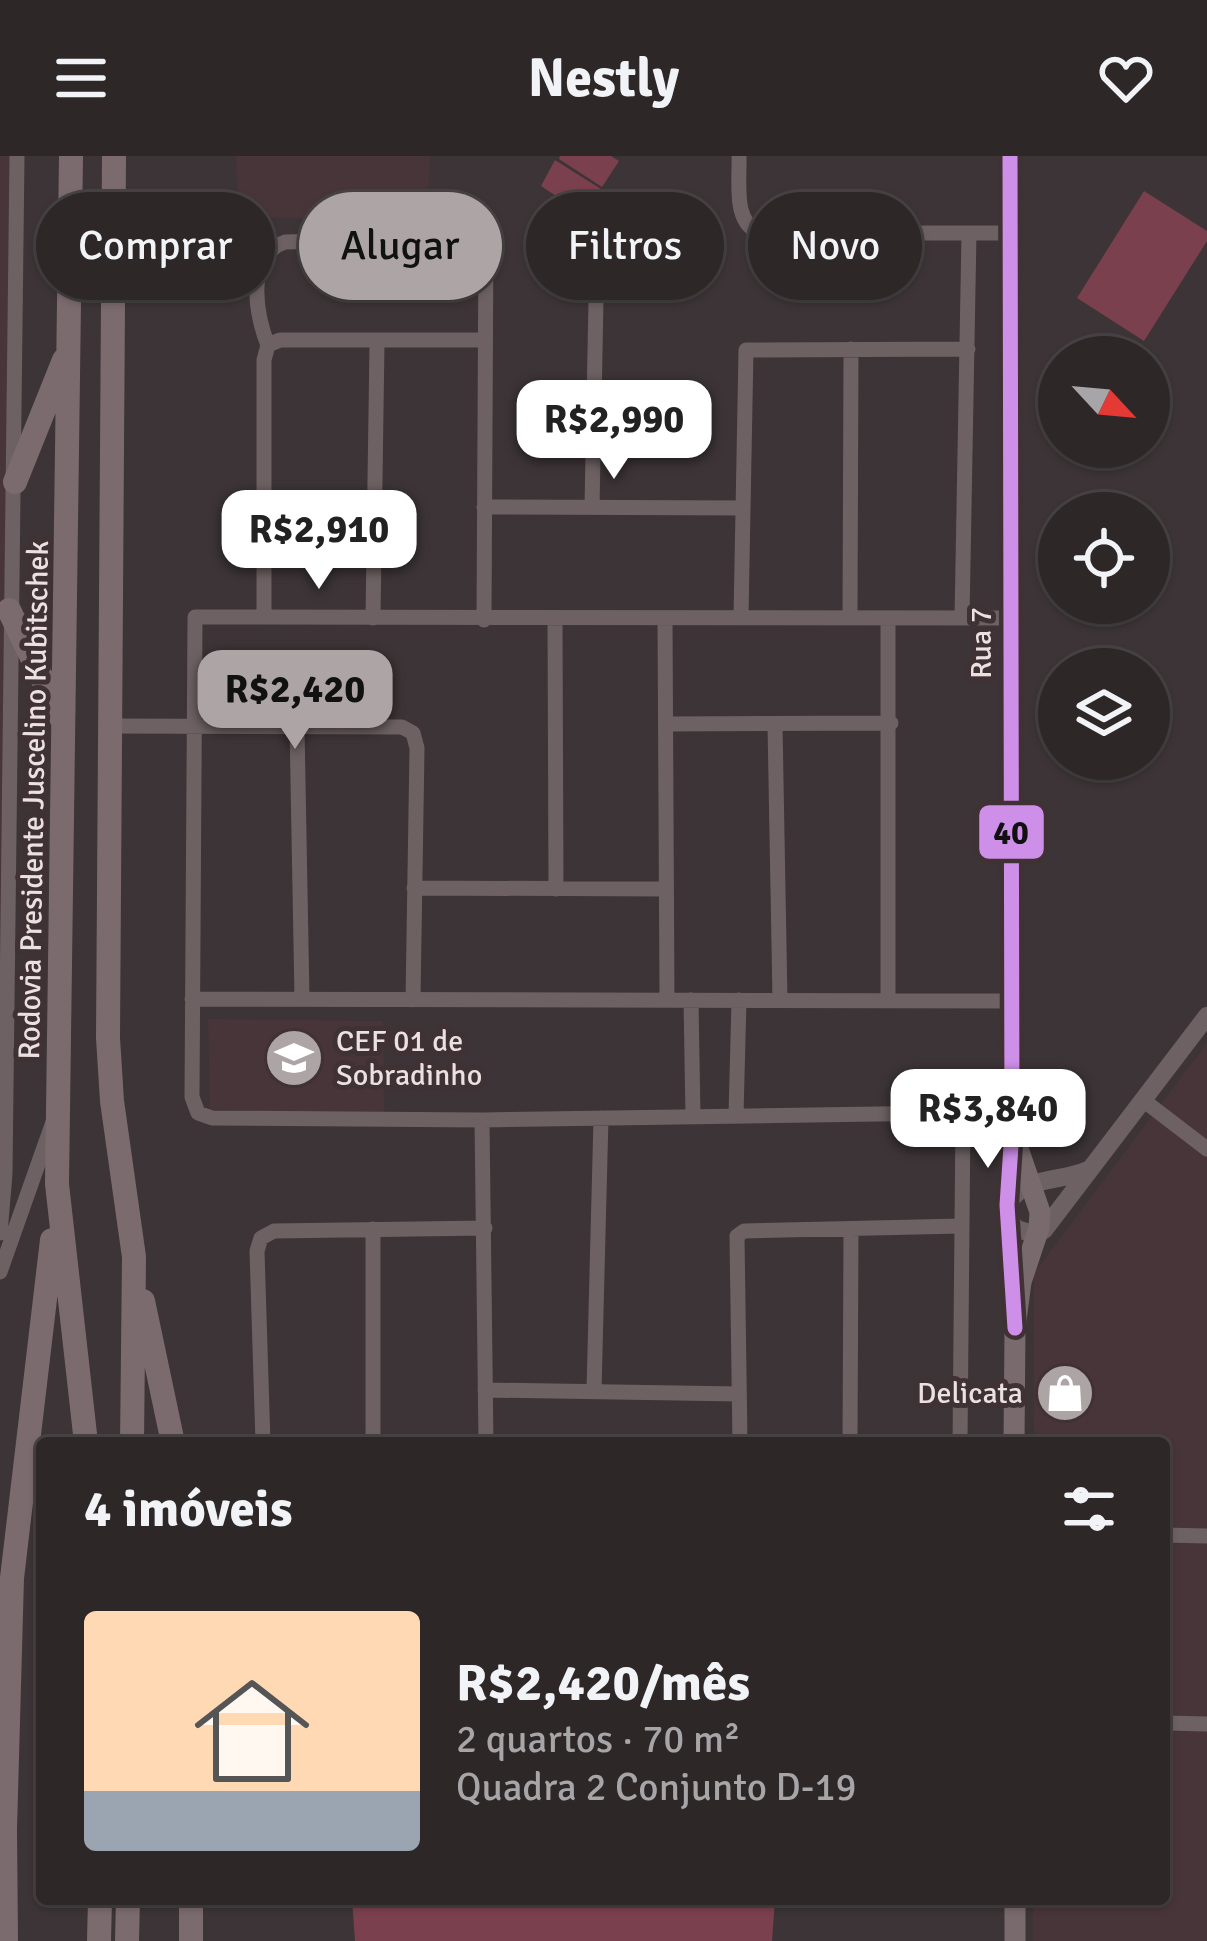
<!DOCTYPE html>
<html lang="pt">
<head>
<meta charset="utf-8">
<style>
  :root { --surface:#2d2728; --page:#352f30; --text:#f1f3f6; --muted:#a7a5a8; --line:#484445; --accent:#ada4a6 }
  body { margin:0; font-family:Signika,sans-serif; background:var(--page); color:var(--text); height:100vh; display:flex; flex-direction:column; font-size:45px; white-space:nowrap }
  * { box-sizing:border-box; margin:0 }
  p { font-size:39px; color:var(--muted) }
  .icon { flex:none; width:66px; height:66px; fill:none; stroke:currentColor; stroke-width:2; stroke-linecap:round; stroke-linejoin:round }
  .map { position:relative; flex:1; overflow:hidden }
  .side { position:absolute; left:36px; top:1281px; width:1134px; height:468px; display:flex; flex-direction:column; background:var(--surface); border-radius:12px; box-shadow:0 3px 9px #0004,0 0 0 3px var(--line) }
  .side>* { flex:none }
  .banner { position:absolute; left:36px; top:36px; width:1137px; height:108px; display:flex; gap:24px }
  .needle { width:78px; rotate:116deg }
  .controls { position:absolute; left:1038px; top:180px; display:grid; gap:24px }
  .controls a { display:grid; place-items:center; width:132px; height:132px; border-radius:50%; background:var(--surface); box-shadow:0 3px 9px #0004,0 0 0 3px var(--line); font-size:60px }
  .price { position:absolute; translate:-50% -102px; padding:0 27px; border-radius:24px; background:#fff; color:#222; font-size:39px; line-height:78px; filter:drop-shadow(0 3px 6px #0008) }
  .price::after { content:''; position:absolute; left:50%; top:72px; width:36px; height:27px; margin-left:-18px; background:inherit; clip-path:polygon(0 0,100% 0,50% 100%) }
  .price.selected { background:var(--accent); color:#111 }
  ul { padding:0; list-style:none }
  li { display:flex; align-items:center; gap:36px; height:300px; padding:0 48px }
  li span { display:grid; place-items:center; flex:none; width:336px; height:240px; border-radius:12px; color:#555 }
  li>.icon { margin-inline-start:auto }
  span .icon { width:144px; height:144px; fill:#fffc; stroke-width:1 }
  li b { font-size:51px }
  h2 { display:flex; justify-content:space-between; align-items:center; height:144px; padding:0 48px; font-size:51px }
  .tag { padding:0 42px; border-radius:54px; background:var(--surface); box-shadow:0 3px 9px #0004,0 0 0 3px var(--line); font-size:42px; line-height:108px }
  .tag.selected { background:var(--accent); color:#111 }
  header { display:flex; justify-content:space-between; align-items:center; height:156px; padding:0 48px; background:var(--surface); font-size:54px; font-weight:700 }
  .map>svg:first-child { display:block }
</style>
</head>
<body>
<header><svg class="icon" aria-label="menu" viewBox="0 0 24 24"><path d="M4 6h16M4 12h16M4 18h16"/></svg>Nestly<svg class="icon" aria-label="heart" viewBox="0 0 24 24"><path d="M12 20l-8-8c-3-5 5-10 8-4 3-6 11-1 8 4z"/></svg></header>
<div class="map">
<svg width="1207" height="1785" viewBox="0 0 1207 1785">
  <rect width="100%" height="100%" fill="#3c3436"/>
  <path fill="#483539" d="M0 0H15L0 1016Z
    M236 0H430L427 64 239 61Z
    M208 863 383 865 384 956 210 954Z
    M1207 887V1785H1033V1743H1164V1287H1034V1117Z"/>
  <path fill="#7b404e" d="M560 0H611L619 5 602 31 559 3Z
    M555 4 601 33 585 59 541 30Z
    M1144 35 1207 75V85L1144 185 1077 142Z
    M352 1743H775L772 1785H355Z"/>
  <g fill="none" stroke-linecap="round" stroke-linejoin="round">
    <path stroke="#6d6163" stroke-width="15" d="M739 0C740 26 732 68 761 77H1010
      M268 189C255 158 246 99 285 86L486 81 484 464
      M268 189 280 184H485
      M484 351 743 352
      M592 351 597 92
      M264 461V204L268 189
      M741 461 746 194 968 193
      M373 462 377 187
      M665 462 667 844
      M850 462 851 193
      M962 462 969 77
      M1011 462 195 461 192 941 198 957 212 962 482 964 1011 956
      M555 464 556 733
      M668 568 891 567
      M775 569 780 844
      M112 570 402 571 413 577 417 592 413 844
      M297 571 302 843
      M414 732 666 733
      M192 843 1011 845
      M691 844 693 961
      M888 845V462
      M1143 944 1207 993
      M736 959 739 844
      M482 964 486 1287
      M0 1077 5 1018 17 0
      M0 1116 53 966
      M485 1234 739 1238
      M594 1234 601 962
      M263 1287 257 1095 261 1082 274 1075 485 1072
      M373 1287V1073
      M740 1287 737 1080 744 1075 961 1070
      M850 1287 851 1074
      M960 1287 963 959
      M1164 1379 1207 1380
      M1164 1567 1207 1568"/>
    <path stroke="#6d6163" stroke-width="18" d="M1007 1049C1024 1019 1059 1027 1088 1014
      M1007 1063 1017 1073 1037 1079 1044 1074 1207 860"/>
    <path stroke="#796a6d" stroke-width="21" d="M1010 0 1012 975 1007 1049 1015 1172
      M1014 1287 1015 1172 1021 1126 1039 1072 1040 1056 1014 981
      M1015 1743V1785"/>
    <path stroke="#7b6b6f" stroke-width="24" d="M71 0 57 1028 86 1287
      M114 0 108 882 112 945 134 1101 132 1287
      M15 326 64 204
      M9 454 63 566
      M143 1145 173 1287
      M6 1785 5 1673 12 1422 52 1084
      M99 1785 100 1743
      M127 1785 128 1743
      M191 1785V1743"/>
    <defs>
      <path id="bus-1" d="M1010 0 1012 975 1007 1049 1015 1172"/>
    </defs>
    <use href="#bus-1" stroke="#403134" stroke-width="24"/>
    <use href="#bus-1" stroke="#ce8fe9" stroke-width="15"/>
  </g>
  <defs>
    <symbol id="school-disc" viewBox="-11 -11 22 22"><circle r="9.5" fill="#ada4a6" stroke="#403134"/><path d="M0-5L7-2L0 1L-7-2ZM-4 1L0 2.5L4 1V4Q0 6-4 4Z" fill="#fff"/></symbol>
    <symbol id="shop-disc" viewBox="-11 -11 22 22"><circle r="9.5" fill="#ada4a6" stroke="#403134"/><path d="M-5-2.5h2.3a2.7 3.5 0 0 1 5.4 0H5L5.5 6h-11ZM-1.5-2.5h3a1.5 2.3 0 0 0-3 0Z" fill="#fff"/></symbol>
  </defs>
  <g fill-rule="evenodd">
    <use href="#school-disc" x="261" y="869" width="66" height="66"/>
    <use href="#shop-disc" x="1032" y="1204" width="66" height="66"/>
  </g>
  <g text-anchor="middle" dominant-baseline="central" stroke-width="10" stroke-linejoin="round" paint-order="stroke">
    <g font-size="30" fill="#eae1e2" stroke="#403134">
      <text transform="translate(981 487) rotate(-90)">Rua 7</text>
      <text transform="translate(34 644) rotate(-89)">Rodovia Presidente Juscelino Kubitschek</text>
    </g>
    <g font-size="30" fill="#eae1e2" stroke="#403134" text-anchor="start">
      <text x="336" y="885">CEF 01 de<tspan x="336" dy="34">Sobradinho</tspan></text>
      <text x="1023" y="1237" text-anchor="end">Delicata</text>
    </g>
  </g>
  <rect stroke="#403134" stroke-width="4.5" x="977" y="647" width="69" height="58" rx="12" fill="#ce8fe9"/>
  <g font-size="33" text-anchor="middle" font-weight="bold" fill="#111">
    <text x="1011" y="688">40</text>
  </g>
</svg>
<div class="controls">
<a><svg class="needle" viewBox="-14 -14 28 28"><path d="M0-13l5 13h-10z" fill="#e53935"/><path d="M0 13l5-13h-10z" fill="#a7a5a8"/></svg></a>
<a><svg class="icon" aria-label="locate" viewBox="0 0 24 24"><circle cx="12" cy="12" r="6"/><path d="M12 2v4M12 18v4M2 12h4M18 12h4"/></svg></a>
<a><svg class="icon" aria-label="layers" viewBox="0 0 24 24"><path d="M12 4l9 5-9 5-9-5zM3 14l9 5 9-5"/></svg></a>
</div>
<b class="price" style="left:614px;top:326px">R$2,990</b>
<b class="price" style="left:319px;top:436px">R$2,910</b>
<b class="price selected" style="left:295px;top:596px">R$2,420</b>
<b class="price" style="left:988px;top:1015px">R$3,840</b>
<div class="banner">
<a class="tag">Comprar</a>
<a class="tag selected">Alugar</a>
<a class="tag">Filtros</a>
<a class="tag">Novo</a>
</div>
<section class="side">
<h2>4 imóveis<svg class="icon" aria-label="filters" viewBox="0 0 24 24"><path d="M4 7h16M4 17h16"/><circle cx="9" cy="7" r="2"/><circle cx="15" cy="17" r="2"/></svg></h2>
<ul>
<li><span style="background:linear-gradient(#ffd9b3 75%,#9aa5b1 0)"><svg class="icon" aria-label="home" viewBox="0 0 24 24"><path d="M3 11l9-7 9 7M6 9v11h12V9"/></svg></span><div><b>R$2,420/mês</b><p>2 quartos · 70 m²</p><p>Quadra 2 Conjunto D-19</p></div></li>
</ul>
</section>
</div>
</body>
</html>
